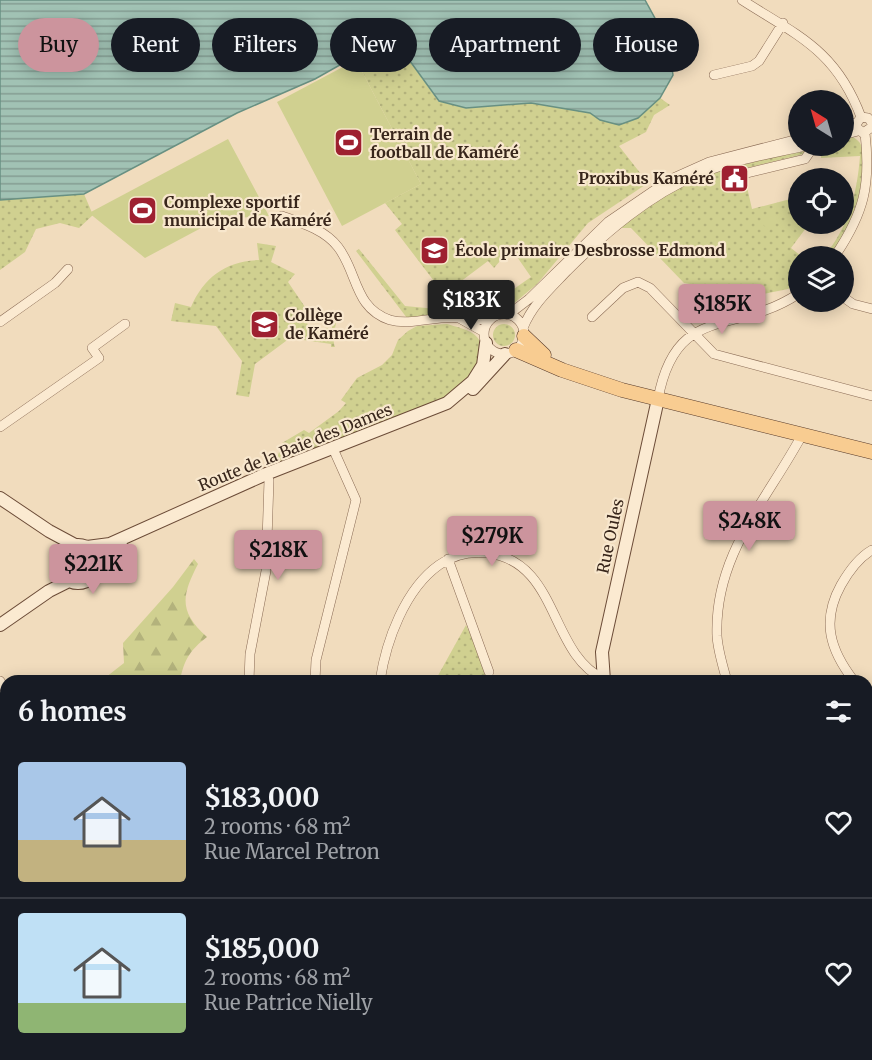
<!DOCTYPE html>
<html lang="en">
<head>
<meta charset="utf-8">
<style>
  :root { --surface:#171b24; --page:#20242c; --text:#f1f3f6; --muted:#9ea1a6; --line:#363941; --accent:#cc949d }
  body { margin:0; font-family:Merriweather,serif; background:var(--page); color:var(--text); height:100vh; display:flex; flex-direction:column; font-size:22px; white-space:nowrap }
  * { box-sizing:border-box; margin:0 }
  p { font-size:20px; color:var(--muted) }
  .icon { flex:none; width:33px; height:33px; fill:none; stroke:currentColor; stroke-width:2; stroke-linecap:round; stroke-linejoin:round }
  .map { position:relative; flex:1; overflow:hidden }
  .sheet { position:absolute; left:0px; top:675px; width:873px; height:386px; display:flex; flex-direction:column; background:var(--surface); border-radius:18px 18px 0 0; box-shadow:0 3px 15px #0003 }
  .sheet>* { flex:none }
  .hud { position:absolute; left:18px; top:18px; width:837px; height:54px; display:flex; gap:12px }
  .needle { width:39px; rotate:323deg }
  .fabs { position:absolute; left:788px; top:90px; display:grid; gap:12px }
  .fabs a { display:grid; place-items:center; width:66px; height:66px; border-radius:50%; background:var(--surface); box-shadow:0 3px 15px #0003; font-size:30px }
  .price { position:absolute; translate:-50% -51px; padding:0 14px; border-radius:6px; background:var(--accent); color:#111; font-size:20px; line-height:39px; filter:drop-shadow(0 2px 3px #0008) }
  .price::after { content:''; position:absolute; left:50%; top:36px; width:18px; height:14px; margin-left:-9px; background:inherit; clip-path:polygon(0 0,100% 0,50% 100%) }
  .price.on { background:#222; color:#fff }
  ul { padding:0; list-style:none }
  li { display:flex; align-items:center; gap:18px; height:150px; padding:0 18px }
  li+li { border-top:2px solid var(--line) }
  li span { display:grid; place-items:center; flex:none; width:168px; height:120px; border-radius:6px; color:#555 }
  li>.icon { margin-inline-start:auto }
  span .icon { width:72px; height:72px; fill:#fffc; stroke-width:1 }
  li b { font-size:26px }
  h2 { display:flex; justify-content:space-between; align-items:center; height:72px; padding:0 18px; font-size:26px }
  .chip { padding:0 21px; border-radius:27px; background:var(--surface); box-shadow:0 3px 15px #0003; font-size:21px; line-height:54px }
  .chip.on { background:var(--accent); color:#111 }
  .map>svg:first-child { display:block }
</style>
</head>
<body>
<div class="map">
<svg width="872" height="1060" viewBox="0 0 872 1060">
  <defs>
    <pattern id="green-dots" width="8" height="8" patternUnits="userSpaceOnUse" patternTransform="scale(1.5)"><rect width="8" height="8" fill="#d0d090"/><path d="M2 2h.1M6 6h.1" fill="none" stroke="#b3b27c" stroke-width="1.8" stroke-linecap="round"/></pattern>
    <pattern id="forest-firs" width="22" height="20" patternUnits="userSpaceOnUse" patternTransform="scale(1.5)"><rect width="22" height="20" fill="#d0d090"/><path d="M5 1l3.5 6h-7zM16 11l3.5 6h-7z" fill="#b3b27c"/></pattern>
    <pattern id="water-rules" width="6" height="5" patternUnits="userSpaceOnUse" patternTransform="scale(1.5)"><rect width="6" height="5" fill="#a1c2b4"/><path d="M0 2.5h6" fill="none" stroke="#849d92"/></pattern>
  </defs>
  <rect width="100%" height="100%" fill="#f1dcbd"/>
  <path fill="url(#green-dots)" d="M394 39 438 101 466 108 531 103 590 113 600 120 638 118 660 98 670 105 654 115 646 132 619 146 648 183 588 223 537 284 507 309 486 316 430 315 407 318 356 251 359 249 405 306 479 313 531 277 513 251 500 248V261L494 268 488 261 452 288 437 285 395 230 402 224 385 203 421 184 356 60 365 40Z
    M851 136C866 143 863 154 863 168 860 207 851 224 831 256H824C849 227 857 193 860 156L821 158V148L843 146V137Z
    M807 148 804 154 739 170 734 167Z
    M722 169 726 171 721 177 730 187H747L752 209 798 197V224H809L791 248 801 256H798V283L788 289 744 298 745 310H742L740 292 684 283 631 228H619L676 188Z
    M84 194 93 215 79 228 60 223 36 229 25 252 0 270V200Z
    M257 243 276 246 271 262 295 274 288 282 305 307 308 328H332V322L336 323C335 329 332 341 335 347H331V344L290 338 255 364 249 397 236 395 242 361 216 326 171 321 175 303 191 307C204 277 226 261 259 260Z
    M447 324C456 327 470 329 477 337 498 361 453 392 437 403L274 467 282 443 304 430 309 433 339 411 346 403 341 400 357 378 382 365 392 355 398 340 408 331 417 326Z
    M493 335a11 11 0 1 1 22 0a11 11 0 1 1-22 0Z
    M67 564a10 10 0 1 1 20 0a10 10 0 1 1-20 0Z
    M466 625 491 681H435Z"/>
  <path fill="url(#forest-firs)" d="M194 559 198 564C182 595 178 611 207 637 190 650 184 660 180 681H101L124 663 123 643 173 587Z
    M6 950V1054H372V1060H0V951Z
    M725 1054 803 1055 804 1058 821 1060H716Z
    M577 1055H608L612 1060H581Z"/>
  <path fill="#d0d090" d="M356 60 421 184 342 226 277 102Z
    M228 139 269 216 218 219 145 258 89 213Z
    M783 213 769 231 760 221 762 219Z
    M607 1055H710L700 1060H614Z"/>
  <path fill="url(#water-rules)" stroke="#689082" stroke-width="1.5" d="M0 0H645L668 42 673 75 660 98 638 118 619 125 600 120 590 113 531 103 466 108 439 101 394 39 365 40 356 56 315 79 237 113 84 194 0 200Z"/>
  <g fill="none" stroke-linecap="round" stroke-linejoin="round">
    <defs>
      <path id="street" d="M742 0C798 36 836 50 861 117
        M714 75 752 66 759 61 783 23
        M872 123 868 118 861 117 855 126 863 133 872 127
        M843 127 855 123
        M843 135 858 131
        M726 160 727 168 739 175 805 159 814 146
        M282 216C302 223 325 230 338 247 358 273 354 308 390 320 411 326 437 315 459 318
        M835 256C864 213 871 185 865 133
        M843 297 853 304 872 309
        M484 334a20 20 0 1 1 40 0a20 20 0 1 1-40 0Z
        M508 315 529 299 608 222 671 179 709 162 798 139
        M592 317 623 288 638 282 650 288 714 354 872 396
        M0 322 55 283 68 269
        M523 328C532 305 550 289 567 271 605 233 649 195 699 174 733 160 770 154 805 146
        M484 332 459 318 490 320
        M658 399C676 302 735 336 798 294
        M0 427 99 358 92 348 125 324
        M448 559 489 672
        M0 681 6 690
        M249 681 250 654 266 571 269 480
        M315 681 316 660 356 500 335 453
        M380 681C386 641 405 589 439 565 453 555 470 551 487 553 559 561 549 654 604 679
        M727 681C723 667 718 651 717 636 714 555 767 500 802 435
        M854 681C830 650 821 621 841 585 849 571 858 558 872 550
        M867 695 872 699
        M867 944 872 925
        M487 1054 493 1060"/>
      <path id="secondary" d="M473 389 505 354
        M0 498 49 531 75 545
        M59 564a19 19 0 1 1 38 0a19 19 0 1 1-38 0Z
        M87 547 110 544 266 474 447 403 473 381 483 365 486 343
        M97 561 121 545
        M0 625 49 591 69 581
        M604 681 602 652 658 399
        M567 1054 571 1060"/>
      <path id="primary" d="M524 336 544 355
        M516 350 562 370 622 390 872 452"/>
    </defs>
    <use href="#street" stroke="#8a6b55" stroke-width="10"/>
    <use href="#secondary" stroke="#6c4c38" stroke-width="14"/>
    <use href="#primary" stroke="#573a2a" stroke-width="15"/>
    <use href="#street" stroke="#fbead1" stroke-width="9"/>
    <use href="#secondary" stroke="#fbead1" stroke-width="12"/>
    <use href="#primary" stroke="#f8cc91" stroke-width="14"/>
  </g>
  <defs>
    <symbol id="stadium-square" viewBox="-11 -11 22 22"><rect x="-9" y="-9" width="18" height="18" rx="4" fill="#9e2030" stroke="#f8e7cd"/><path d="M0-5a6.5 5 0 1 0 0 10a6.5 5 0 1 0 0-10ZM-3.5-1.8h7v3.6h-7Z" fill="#fff"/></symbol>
    <symbol id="civic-square" viewBox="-11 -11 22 22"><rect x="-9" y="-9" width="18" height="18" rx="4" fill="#9e2030" stroke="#f8e7cd"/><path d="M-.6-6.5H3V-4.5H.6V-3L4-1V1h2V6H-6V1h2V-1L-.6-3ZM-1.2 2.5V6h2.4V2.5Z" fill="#fff"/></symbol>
    <symbol id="school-square" viewBox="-11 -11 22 22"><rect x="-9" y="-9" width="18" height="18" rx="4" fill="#9e2030" stroke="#f8e7cd"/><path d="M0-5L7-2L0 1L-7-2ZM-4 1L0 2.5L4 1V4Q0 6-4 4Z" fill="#fff"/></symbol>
  </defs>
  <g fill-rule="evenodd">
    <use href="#stadium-square" x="332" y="126" width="33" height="33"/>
    <use href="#civic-square" x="718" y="162" width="33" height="33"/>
    <use href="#stadium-square" x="126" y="194" width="33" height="33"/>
    <use href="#school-square" x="418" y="234" width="33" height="33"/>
    <use href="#school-square" x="248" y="308" width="33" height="33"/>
  </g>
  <g text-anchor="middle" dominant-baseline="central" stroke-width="4.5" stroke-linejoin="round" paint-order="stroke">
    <g font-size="16" font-weight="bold" fill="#38261b" stroke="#f8e7cd" text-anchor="start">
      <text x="370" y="134">Terrain de<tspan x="370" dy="18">football de Kaméré</tspan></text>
      <text x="714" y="178" text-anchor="end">Proxibus Kaméré</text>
      <text x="164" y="202">Complexe sportif<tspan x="164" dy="18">municipal de Kaméré</tspan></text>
      <text x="455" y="250">École primaire Desbrosse Edmond</text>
      <text x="285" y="315">Collège<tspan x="285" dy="18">de Kaméré</tspan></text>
    </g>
    <g font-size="16" fill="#38261b" stroke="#f8e7cd">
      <text transform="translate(295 447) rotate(-22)">Route de la Baie des Dames</text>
      <text transform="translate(610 536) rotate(-78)">Rue Oules</text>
    </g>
  </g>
</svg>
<div class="fabs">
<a><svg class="needle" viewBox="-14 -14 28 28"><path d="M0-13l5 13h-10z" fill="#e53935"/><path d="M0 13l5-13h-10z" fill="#9ea1a6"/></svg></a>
<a><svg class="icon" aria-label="locate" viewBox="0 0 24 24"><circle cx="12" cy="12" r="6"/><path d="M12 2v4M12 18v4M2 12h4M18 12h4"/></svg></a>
<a><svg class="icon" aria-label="layers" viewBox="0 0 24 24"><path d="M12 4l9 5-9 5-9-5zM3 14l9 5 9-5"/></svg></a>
</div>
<b class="price on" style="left:471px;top:331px">$183K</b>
<b class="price" style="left:722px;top:335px">$185K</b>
<b class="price" style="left:749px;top:552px">$248K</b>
<b class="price" style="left:492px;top:567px">$279K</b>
<b class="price" style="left:278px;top:581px">$218K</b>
<b class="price" style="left:93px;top:595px">$221K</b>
<div class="hud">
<a class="chip on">Buy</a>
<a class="chip">Rent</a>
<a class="chip">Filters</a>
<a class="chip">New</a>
<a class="chip">Apartment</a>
<a class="chip">House</a>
</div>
<section class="sheet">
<h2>6 homes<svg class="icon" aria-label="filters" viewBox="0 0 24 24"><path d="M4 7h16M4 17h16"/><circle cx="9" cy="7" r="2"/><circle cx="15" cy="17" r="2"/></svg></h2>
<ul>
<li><span style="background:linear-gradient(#a9c7e8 65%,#c2b280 0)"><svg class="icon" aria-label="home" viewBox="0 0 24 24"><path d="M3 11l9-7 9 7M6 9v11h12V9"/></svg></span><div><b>$183,000</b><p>2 rooms · 68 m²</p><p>Rue Marcel Petron</p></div><svg class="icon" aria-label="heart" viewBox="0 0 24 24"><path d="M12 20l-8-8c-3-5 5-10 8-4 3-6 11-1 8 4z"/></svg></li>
<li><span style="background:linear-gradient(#bfe0f5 75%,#8fb573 0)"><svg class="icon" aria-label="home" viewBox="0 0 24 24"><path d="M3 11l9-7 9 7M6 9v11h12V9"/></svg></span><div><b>$185,000</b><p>2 rooms · 68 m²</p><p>Rue Patrice Nielly</p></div><svg class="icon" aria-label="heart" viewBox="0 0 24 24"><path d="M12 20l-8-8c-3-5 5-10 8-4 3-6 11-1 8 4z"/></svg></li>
</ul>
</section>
</div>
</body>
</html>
